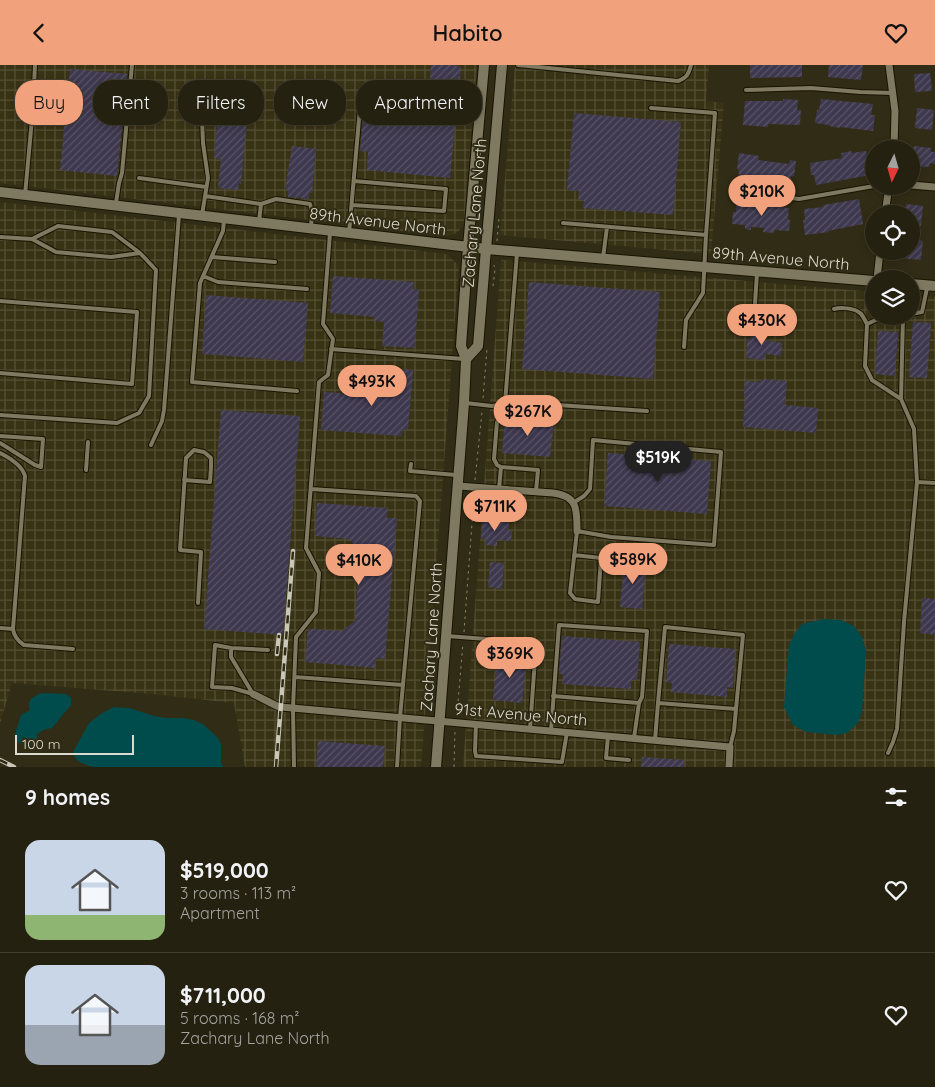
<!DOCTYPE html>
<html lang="en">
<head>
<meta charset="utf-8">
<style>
  :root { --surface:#252110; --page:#2d2919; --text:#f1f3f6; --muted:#a3a39f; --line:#423e30; --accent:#f1a17c }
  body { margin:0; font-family:Quicksand,sans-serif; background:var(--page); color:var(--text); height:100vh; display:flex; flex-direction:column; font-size:19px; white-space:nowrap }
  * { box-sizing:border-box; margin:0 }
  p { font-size:16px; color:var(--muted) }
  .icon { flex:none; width:28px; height:28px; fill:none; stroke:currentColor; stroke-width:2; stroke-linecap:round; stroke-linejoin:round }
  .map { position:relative; height:702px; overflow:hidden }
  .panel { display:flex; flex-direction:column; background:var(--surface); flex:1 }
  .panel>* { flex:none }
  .top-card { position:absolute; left:15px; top:15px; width:500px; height:45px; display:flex; gap:10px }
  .needle { width:32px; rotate:185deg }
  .buttons { position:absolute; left:865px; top:75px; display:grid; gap:10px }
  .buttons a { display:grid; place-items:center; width:55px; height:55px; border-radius:50%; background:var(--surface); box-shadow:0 2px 8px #0003,0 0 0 1px var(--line); font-size:25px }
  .scale { position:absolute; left:15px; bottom:12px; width:119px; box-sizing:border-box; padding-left:5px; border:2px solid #dcdacc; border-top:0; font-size:14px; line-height:18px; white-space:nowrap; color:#dcdacc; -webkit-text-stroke:4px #312c15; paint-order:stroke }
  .price { position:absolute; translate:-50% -42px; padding:0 11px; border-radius:18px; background:var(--accent); color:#111; font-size:16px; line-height:32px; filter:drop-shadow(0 1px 2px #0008) }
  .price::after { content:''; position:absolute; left:50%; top:30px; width:15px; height:11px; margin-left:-8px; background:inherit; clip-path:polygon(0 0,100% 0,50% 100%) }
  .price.on { background:#222; color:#fff }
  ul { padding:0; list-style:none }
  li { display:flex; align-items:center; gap:15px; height:125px; padding:0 25px }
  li+li { border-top:1px solid var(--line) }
  li span { display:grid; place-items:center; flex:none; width:140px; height:100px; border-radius:15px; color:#555 }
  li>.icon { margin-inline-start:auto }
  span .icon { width:60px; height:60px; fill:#fffc; stroke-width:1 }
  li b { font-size:21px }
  h2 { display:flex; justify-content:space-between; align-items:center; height:60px; padding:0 25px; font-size:21px }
  .chip { padding:0 18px; border-radius:20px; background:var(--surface); box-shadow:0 2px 8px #0003,0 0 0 1px var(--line); font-size:18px; line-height:45px }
  .chip.on { background:var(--accent); color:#111 }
  header { display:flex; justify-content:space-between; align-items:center; height:65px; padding:0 25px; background:var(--accent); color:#111; font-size:22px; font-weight:600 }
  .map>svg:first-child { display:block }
</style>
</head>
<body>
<header><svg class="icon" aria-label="back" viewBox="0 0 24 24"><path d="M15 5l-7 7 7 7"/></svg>Habito<svg class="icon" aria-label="heart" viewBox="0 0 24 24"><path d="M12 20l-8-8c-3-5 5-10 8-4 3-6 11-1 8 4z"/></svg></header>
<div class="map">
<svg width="935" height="702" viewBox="0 0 935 702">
  <defs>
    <pattern id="industrial-grid" width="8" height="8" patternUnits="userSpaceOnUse" patternTransform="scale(1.25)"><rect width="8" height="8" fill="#393315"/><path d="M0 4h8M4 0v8" fill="none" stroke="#555036"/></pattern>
    <pattern id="building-hatch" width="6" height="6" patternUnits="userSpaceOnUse" patternTransform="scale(1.25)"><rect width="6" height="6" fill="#3e384e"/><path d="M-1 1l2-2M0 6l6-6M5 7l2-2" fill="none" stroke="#595466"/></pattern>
  </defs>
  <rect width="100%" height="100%" fill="#312c15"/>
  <path fill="url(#industrial-grid)" d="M0 0H477L464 157 462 162 458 167 452 170 446 171 0 118Z
    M515 0H709L706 36 724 38 711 189 500 170Z
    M0 137 447 189 459 201 421 702H245L234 638 153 629 12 618 0 659Z
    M501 195 874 227V251H911V230L935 232V702H463Z"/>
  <path fill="#004b4c" d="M823 554 841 555 854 561 862 572 866 586 862 646 858 658 847 668 837 670 806 667 793 660 784 642 789 580 795 568 802 559Z
    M42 628 66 629 71 633V640L52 663 43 665 37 669V675L30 682 17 677 15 669 21 650 30 645C26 635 34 631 42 628Z
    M114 642 129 643 154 651 166 653H183L194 655 204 660 218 673 221 679V697L223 702H92C82 697 76 699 73 687L89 658 102 648Z"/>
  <path fill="url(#building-hatch)" d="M431 0H454L461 2 460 14 452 13V16L430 14Z
    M750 0H802V12L750 13Z
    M829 0H863L861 15 828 12Z
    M70 4 127 9 117 111 60 105Z
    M930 8 932 26 915 27 914 9Z
    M391 34 442 39 440 57 455 58 450 113 367 105 368 87 360 86 364 41 390 43Z
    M783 34 798 35 797 45H801L800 60 768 59V62L743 60 745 36H783Z
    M821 34 873 39 871 50H875L873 66 840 62V63L829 61V60L815 58 817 45H819Z
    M917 43 934 45 932 65 915 63Z
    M574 48 681 57 673 150 583 143 584 135 578 134 579 126 567 125Z
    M218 50 247 53 241 119 239 118 238 125 218 123 221 94 214 93Z
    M292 81 316 84 312 128H309V134L288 132V125H285Z
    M914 81 931 83V87H935V99L930 98 929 102 912 101Z
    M851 86 852 88 866 86 870 110 816 120 814 110H811L810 98 842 93 841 88Z
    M739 88 759 91 758 95 789 99 790 95 796 96 794 111H791L790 122 738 115 739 105 737 104Z
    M859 134 863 159 828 166 829 167 805 170 803 155H805L804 144 823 142V140Z
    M737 137 789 143 788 154 790 155 789 166 775 165 774 168 763 167 764 163 751 162V165L745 164V160L732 159 733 147H736Z
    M906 139 923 141 921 161 911 160V149H905Z
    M911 174 923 176 921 195 900 193 901 186H911Z
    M333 211 414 217 413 224H419L415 283 382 281 384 257 374 256 375 252 330 248Z
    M529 217 660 227 653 314 522 304Z
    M206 230 308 238 303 297 202 289Z
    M913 257 931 258 927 313 909 312Z
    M752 264 764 265 763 275 782 278 781 291 765 289V295L746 293 747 274H751Z
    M878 266 898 267 895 311 875 309Z
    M381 303 413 305 408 365H402L401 371 321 365 324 327 369 330V324L379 325Z
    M761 314 787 316 785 340 818 343 816 368 743 362 745 330H744L745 316 760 317Z
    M221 345 300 351 283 570 204 564Z
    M505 353 554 357 550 392 502 388Z
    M608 388 711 396 707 449 604 441Z
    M317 438 388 443 387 453H397L385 594 376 593 375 603 305 597 308 564 342 566 355 556 360 486 349 474 315 471Z
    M482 455 509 457 508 466H512L511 476 497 475V481L485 480 486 474H481Z
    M490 497 504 498 502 524 488 522Z
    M624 498 646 500 642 544 620 542 623 509 618 508V501L624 502Z
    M922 533 935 534V570L920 568Z
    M562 571 640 577 637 615H631V624L562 619 563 609H559Z
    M669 579 735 584 733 623 727 622V632L671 627 672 618 666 617Z
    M497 590 527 593 522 638 493 635Z
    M318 676 385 681 383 702H316Z
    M642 692 684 695V702H641Z"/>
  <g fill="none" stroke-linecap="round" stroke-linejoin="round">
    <defs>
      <path id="lane" d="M518 0 678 16C687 13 689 8 691 0
        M746 25 811 23 860 27 893 28
        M651 43 715 48 706 170
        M139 113 206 122
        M740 127 799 134 874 121
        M25 130 33 43 35 0
        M205 131 261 139 259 157
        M116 138 119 118 122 108 132 0
        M261 139 276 134 310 139 312 146 311 163
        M352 140 444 146 446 124 354 116
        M202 150 208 113 203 78 202 53
        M224 155 223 166 200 218 192 317 297 326
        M563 158 706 170 703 228 686 255 684 282
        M349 168 361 32 369 22 385 20 480 32
        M0 172 32 174 56 187 111 192 140 188
        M212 192 275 197
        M603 193 607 162
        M757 208 755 239C758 246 767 246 774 248L777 252 780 266
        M203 211 218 217 307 224
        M0 236 137 247 132 319 0 308
        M834 244C841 242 854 243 860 248 863 250 865 256 867 259
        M911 249 922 247 927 223
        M898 251 878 254 867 259 865 301 872 315 901 334
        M903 251 901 334 914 364 917 417
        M331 284 464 294
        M466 338 492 341 513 337 647 346
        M505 338 517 188
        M0 350 117 358 139 348 149 331 156 205 140 188 112 167 58 161 32 174
        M497 357 494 394 497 400 501 402
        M0 371 43 374 41 402 35 400 0 378
        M151 380 162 356 164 345 179 150
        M0 388C10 393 22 400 25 411L13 564C14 572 18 576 24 580L73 584
        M411 399 410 406 456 410
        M86 405 88 377
        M184 415 210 417 211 402V393L204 387 194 385 186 393 180 485 201 487 198 538
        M311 424 416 431 420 436 400 652 397 702
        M499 424 501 402 538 405 536 426
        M573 438 584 431 590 424 593 375 721 387 714 480 611 472 577 466 570 528 575 534 598 537 601 493 619 494
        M574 490 601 493
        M0 563 13 564
        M447 571 486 574 536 580 530 664
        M231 583 215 580 212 622 232 623 253 629
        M295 612 403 620
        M253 629 231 592V583L268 585
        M553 631 639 638
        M658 638 665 562 743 570 736 644
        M476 659 475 686 476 691 562 697 567 667
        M551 666 559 560 647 566 642 632 639 638 634 673
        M608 671 606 693 629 695
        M655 675 658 638 736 644 734 666 730 682
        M888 688 893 677 897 664 904 557 917 417 935 418
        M294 702 293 643 296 572 316 547 319 508 306 483 319 317 328 310 333 274 323 259 330 168"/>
      <path id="street" d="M889 0 895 46 894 84
        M911 120 935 122
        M885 149 889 121
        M877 214 880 186
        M458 421 553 428C578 431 577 445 577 466
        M253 629 277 641 281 642 730 682 729 702"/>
      <path id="secondary" d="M0 127 486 184 874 216
        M911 219 935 221
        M466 294 478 281 486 184 502 0
        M436 702 464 338 466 294 461 281 468 182 484 0"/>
    </defs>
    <use href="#lane" stroke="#191401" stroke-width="6"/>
    <use href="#street" stroke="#191401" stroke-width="9"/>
    <use href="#secondary" stroke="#191401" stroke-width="12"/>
    <path stroke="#888472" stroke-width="1" stroke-dasharray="2.5 4" stroke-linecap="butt" d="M497 176 499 153
      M493 221 495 205 494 200
      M483 333 487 284
      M475 415 482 347
      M464 567 474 431
      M457 649 463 578
      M454 702 455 665"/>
    <use href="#lane" stroke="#7e7960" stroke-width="4"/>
    <use href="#street" stroke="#7e7960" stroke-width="7"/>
    <use href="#secondary" stroke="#7e7960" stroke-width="10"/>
    <defs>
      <path id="rail" d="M277 589 279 570
        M0 695 14 702
        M276 702 293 486"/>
    </defs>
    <use href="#rail" stroke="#c9c7b8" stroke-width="4.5"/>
    <use href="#rail" stroke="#312c15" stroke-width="2.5" stroke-dasharray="8" stroke-linecap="butt"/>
  </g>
  <g text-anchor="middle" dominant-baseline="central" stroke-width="4" stroke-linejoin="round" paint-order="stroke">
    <g font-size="16" fill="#dcdacc" stroke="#312c15">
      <text transform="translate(474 148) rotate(-85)">Zachary Lane North</text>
      <text transform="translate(378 156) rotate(7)">89th Avenue North</text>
      <text transform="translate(781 193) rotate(5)">89th Avenue North</text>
      <text transform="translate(431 572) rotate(-86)">Zachary Lane North</text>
      <text transform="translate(521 649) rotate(5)">91st Avenue North</text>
    </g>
  </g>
</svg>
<div class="buttons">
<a><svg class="needle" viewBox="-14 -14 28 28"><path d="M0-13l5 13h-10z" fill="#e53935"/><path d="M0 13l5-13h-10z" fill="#a3a39f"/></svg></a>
<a><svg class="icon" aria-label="locate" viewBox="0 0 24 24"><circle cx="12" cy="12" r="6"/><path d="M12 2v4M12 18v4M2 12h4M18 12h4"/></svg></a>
<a><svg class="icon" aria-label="layers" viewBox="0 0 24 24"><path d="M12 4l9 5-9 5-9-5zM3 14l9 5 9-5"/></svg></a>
</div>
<div class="scale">100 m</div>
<b class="price" style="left:762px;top:152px">$210K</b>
<b class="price" style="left:762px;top:281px">$430K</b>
<b class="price" style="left:372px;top:342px">$493K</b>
<b class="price" style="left:528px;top:372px">$267K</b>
<b class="price on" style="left:658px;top:418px">$519K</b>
<b class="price" style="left:495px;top:467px">$711K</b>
<b class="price" style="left:633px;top:520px">$589K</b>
<b class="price" style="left:359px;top:521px">$410K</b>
<b class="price" style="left:510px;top:614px">$369K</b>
<div class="top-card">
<a class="chip on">Buy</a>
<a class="chip">Rent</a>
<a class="chip">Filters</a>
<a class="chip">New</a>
<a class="chip">Apartment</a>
</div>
</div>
<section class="panel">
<h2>9 homes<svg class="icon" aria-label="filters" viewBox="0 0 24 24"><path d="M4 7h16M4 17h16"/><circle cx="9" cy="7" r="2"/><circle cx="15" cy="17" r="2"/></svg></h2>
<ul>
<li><span style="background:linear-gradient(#c9d6e8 75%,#8fb573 0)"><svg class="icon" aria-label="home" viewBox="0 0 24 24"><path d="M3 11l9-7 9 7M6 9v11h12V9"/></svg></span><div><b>$519,000</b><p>3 rooms · 113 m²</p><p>Apartment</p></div><svg class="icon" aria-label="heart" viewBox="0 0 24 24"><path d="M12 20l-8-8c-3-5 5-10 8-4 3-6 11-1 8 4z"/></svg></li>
<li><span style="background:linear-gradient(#c9d6e8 60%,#9aa5b1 0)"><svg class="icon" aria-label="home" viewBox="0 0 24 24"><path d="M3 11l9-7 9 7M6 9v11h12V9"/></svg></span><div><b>$711,000</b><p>5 rooms · 168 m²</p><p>Zachary Lane North</p></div><svg class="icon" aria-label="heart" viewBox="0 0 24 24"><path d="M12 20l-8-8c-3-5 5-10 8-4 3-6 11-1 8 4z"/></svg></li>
</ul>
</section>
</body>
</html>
